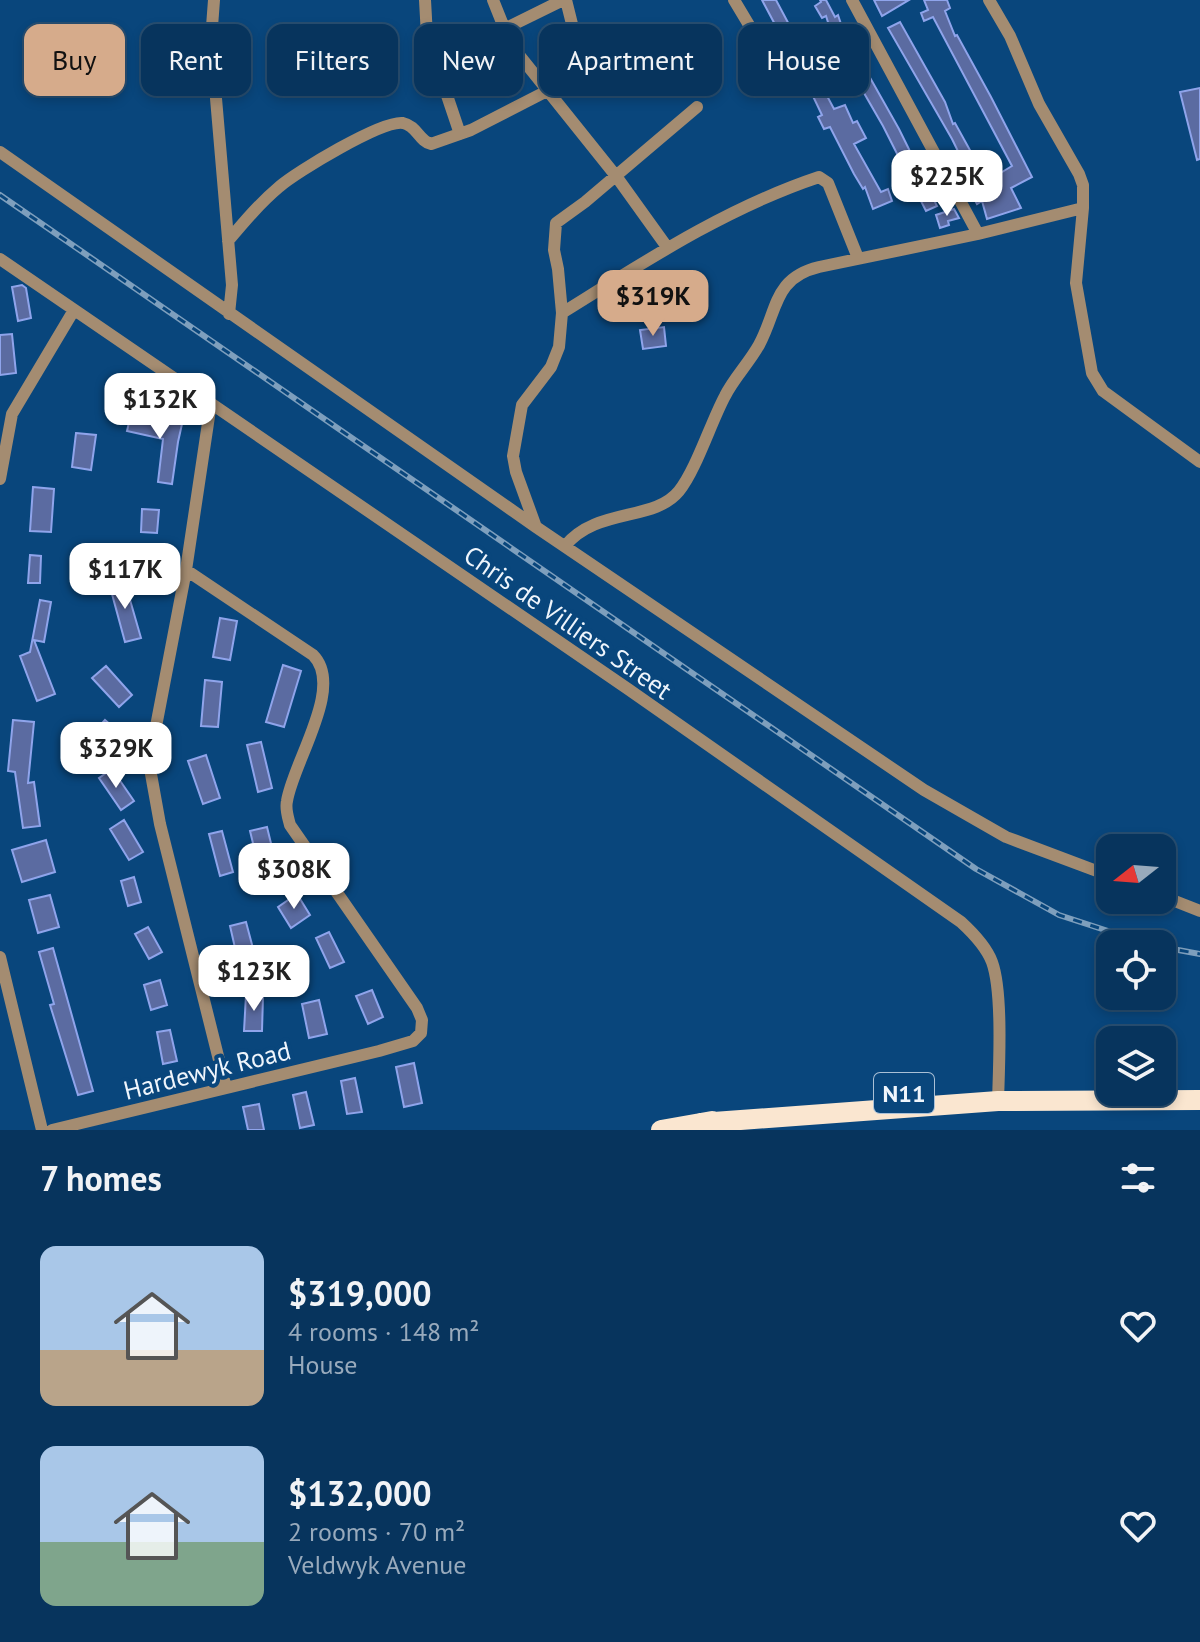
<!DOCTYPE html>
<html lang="en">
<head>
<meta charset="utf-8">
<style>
  :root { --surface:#07345d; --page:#103c63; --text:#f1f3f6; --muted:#98aabc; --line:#284f72; --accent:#d6ab8b }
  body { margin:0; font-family:"PT Sans",sans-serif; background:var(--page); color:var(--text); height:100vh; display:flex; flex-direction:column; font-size:30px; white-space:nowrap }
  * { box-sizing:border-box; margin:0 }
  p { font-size:26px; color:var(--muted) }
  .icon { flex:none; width:44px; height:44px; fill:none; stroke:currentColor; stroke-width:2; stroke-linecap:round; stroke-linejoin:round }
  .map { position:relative; height:1130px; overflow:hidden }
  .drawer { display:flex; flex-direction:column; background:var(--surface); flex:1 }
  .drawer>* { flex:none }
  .banner { position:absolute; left:24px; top:24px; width:1152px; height:72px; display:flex; gap:16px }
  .needle { width:52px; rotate:253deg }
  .fabs { position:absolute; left:1096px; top:834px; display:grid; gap:16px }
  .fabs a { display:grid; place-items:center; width:80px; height:80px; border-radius:16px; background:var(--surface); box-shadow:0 4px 12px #0003,0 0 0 2px var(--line); font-size:40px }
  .price { position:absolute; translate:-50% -68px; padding:0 18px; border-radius:16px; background:#fff; color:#222; font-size:26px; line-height:52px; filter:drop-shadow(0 2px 4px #0008) }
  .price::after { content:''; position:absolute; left:50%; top:48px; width:24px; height:18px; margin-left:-12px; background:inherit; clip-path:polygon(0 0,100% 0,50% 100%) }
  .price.active { background:var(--accent); color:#111 }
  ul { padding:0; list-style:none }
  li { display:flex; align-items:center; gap:24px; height:200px; padding:0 40px }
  li span { display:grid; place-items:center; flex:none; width:224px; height:160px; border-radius:16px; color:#555 }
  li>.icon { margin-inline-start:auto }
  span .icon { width:96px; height:96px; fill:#fffc; stroke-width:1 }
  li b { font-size:34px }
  h2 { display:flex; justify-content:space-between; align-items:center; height:96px; padding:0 40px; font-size:34px }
  .chip { padding:0 28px; border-radius:16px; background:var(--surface); box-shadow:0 4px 12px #0003,0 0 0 2px var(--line); font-size:28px; line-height:72px }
  .chip.active { background:var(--accent); color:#111 }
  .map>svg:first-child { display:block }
</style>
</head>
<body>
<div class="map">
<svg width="1200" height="1130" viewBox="0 0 1200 1130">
  <rect width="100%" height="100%" fill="#09467c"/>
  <path fill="#5b6ba1" stroke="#8fa4eb" stroke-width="2" d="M762 0H776L834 109 845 105 853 123 857 121 866 138 854 144 881 192 888 189 892 201 873 209 865 187 863 189 854 174 830 127 824 129 818 117 822 115 811 92Z
    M820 0H826L835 17 838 15 848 45 851 44 899 129 937 206 926 211 883 126 834 41 826 16 822 18 815 6 821 2Z
    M874 0H909L882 16Z
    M924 0H947L950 8 945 11 955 36 957 35 991 97 1032 177 1011 188 1021 208 987 219 982 201 977 204 970 191 976 188 952 139 888 28 900 22 945 102 953 124 955 123 987 181 1012 166 933 17 924 21 921 13 928 10Z
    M1200 88V159L1197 160 1180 92Z
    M954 209 959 218 948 221 949 225 940 228 936 215Z
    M22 285 26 288 31 318 18 321 12 287Z
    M664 327 666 346 643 349 640 330Z
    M12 334 16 373 0 375V335Z
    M131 414 182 424 178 442 172 484 158 482 163 439 127 431Z
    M76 433 96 435 91 470 72 467Z
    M33 487 54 489 51 532 30 531Z
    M142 509 159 510 157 533 141 532Z
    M30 555 41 556 40 583H28Z
    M124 579 141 638 125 642 109 583Z
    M40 600 51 602 44 642 34 640 55 694 37 701 20 656 30 652Z
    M220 618 237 621 230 660 213 657Z
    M283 665 301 671 284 727 266 722Z
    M106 666 132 695 119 707 92 678Z
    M205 680 222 682 218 727 201 726Z
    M13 720 34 722 28 783 34 782 40 826 23 828 15 772 8 771Z
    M105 720 132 743 122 755 95 731Z
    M261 742 272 788 258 792 247 745Z
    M206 755 220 798 203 804 188 761Z
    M112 769 134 801 121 810 99 778Z
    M124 820 143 852 129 860 110 829Z
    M267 827 278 872 261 876 250 831Z
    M222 831 233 872 220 876 209 834Z
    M46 840 55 872 22 882 12 850Z
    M134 877 141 902 128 906 121 881Z
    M297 894 310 915 291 928 278 907Z
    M50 895 59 927 38 933 29 900Z
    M246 922 255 956 238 961 230 926Z
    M148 927 162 952 149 959 135 934Z
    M329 932 344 962 330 968 316 938Z
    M53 948 93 1091 78 1095 50 1005 54 1004 39 952Z
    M160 980 167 1005 151 1010 144 985Z
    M372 990 383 1017 368 1024 356 996Z
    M246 995 263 996 262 1031H244Z
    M319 1000 327 1034 309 1038 302 1004Z
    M170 1030 177 1061 163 1064 157 1032Z
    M414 1063 422 1103 404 1107 396 1067Z
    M355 1078 362 1112 347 1114 341 1081Z
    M306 1092 314 1125 300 1128 293 1095Z
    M259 1104 264 1130H248L243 1107Z"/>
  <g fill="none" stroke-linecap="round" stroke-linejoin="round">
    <path stroke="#a48c71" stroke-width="12" d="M214 0 211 40 232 285 229 314
      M425 0 427 36 460 134
      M493 0 511 45 616 176 667 247
      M566 0 578 48
      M734 0 749 25
      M852 0 978 234
      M435 63 563 0
      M0 152 536 527 924 790 1006 837 1110 876
      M1083 208 1076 283 1092 373 1103 391 1200 462
      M228 241C244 222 260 203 279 187 296 172 382 120 403 123 417 126 419 141 431 144L471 130 549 90
      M0 259 628 689 961 922C973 933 986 946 992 962 1003 992 999 1067 998 1101
      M562 313C644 262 726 208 819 177L828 183 858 258
      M211 403 186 570 149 763 160 824 226 1088
      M0 479 12 414 74 310
      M536 527 516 472 513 456 522 405 551 367 559 347 562 313 558 269 554 250 556 223 585 202 697 107
      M565 546C597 507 654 522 679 491 696 470 711 422 725 396 734 378 749 363 759 345 778 310 773 278 819 267L978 234 1083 208V185L1079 174 1039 104 1010 36 989 0
      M1162 896 1200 911
      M0 957 42 1130
      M52 1130 379 1051 413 1041 421 1033 422 1020 417 1008 290 825C288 817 285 809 287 801 293 762 345 687 313 655L186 570"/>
    <path stroke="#fae6d0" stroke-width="20" d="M700 1123 998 1101 1200 1100
      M661 1130 712 1121"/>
    <defs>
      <path id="rail" d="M0 195 976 869 1059 915 1148 944
        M1162 947 1200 954"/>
    </defs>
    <use href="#rail" stroke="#7e9fbd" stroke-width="6"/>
    <use href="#rail" stroke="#09467c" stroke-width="3" stroke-dasharray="9" stroke-linecap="butt"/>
  </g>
  <g text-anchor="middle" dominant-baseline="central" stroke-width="8" stroke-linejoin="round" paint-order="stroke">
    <rect fill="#09467c" stroke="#aac0d6" stroke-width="2" x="874" y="1073" width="60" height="40" rx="6"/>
    <g font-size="24" font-weight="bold" fill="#eff5fc">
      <text x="904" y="1093">N11</text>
    </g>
    <g font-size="26" fill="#eff5fc" stroke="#09467c">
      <text transform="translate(568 622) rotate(35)">Chris de Villiers Street</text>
      <text transform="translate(207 1070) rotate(-14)">Hardewyk Road</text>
    </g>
  </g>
</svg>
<div class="fabs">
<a><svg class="needle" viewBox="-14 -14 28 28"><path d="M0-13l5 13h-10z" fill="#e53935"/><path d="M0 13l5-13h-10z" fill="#98aabc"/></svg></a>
<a><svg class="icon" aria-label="locate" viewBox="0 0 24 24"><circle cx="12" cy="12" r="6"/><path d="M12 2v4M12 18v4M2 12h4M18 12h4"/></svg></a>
<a><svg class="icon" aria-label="layers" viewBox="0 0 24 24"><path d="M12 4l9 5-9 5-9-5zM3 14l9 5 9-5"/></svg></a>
</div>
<b class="price" style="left:947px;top:218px">$225K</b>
<b class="price active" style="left:653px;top:338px">$319K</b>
<b class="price" style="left:160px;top:441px">$132K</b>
<b class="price" style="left:125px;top:611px">$117K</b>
<b class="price" style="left:116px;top:790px">$329K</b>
<b class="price" style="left:294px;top:911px">$308K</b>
<b class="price" style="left:254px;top:1013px">$123K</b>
<div class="banner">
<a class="chip active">Buy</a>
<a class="chip">Rent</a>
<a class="chip">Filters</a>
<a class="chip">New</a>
<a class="chip">Apartment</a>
<a class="chip">House</a>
</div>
</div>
<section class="drawer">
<h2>7 homes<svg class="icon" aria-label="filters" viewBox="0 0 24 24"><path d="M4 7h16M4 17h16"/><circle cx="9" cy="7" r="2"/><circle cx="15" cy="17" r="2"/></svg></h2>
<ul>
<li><span style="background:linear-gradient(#a9c7e8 65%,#b9a48a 0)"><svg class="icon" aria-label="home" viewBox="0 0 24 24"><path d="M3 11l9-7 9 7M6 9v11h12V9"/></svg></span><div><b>$319,000</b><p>4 rooms · 148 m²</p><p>House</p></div><svg class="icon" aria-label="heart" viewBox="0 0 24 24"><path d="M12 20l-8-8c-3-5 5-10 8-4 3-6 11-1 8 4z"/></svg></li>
<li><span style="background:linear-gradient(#a9c7e8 60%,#7fa58c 0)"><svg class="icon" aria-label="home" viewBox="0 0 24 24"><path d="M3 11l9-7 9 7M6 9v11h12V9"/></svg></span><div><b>$132,000</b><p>2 rooms · 70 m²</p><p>Veldwyk Avenue</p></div><svg class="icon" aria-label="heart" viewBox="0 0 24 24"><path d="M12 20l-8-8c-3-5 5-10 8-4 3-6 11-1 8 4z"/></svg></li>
</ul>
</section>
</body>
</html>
